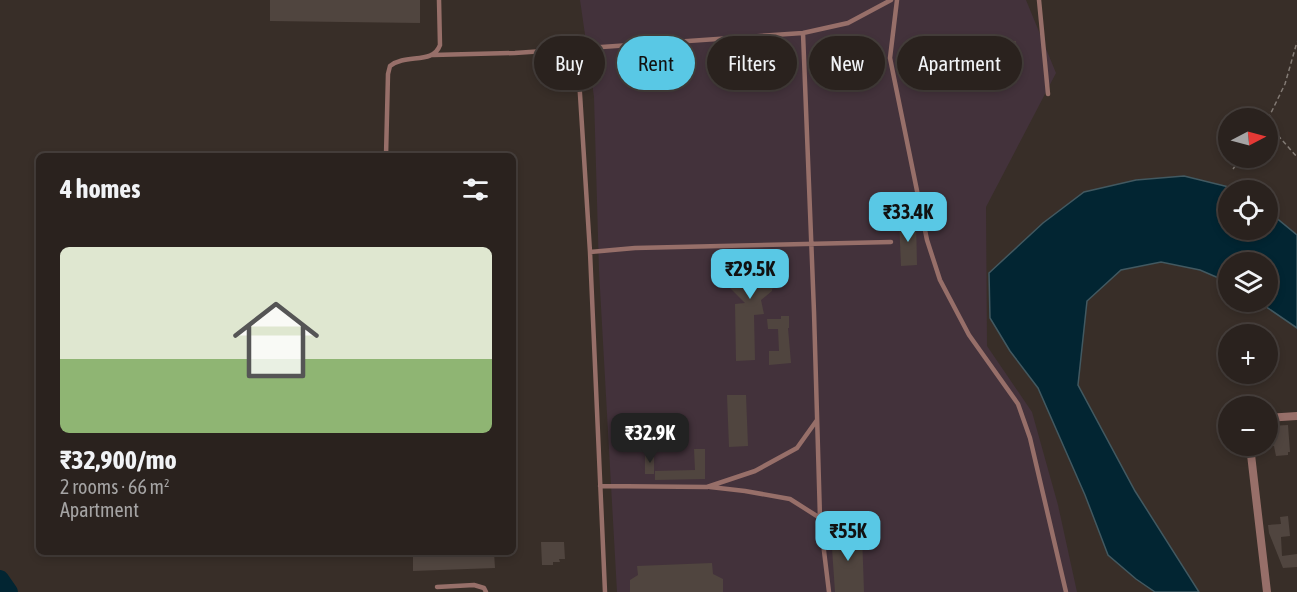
<!DOCTYPE html>
<html lang="en">
<head>
<meta charset="utf-8">
<style>
  :root { --surface:#2a221e; --page:#322a27; --text:#f1f3f6; --muted:#a5a4a4; --line:#463f3c; --accent:#59c8e5 }
  body { margin:0; font-family:"Asap Condensed",sans-serif; background:var(--page); color:var(--text); height:100vh; display:flex; flex-direction:column; font-size:22px; white-space:nowrap }
  * { box-sizing:border-box; margin:0 }
  p { font-size:20px; color:var(--muted) }
  .icon { flex:none; width:33px; height:33px; fill:none; stroke:currentColor; stroke-width:2; stroke-linecap:round; stroke-linejoin:round }
  .map { position:relative; flex:1; overflow:hidden }
  .drawer { position:absolute; left:36px; top:153px; width:480px; height:402px; display:flex; flex-direction:column; background:var(--surface); border-radius:9px; box-shadow:0 3px 9px #0003,0 0 0 2px var(--line) }
  .drawer>* { flex:none }
  .banner { position:absolute; left:534px; top:36px; width:570px; height:54px; display:flex; gap:12px }
  .needle { width:39px; rotate:84deg }
  .fabs { position:absolute; left:1218px; top:108px; display:grid; gap:12px }
  .fabs a { display:grid; place-items:center; width:60px; height:60px; border-radius:50%; background:var(--surface); box-shadow:0 3px 9px #0003,0 0 0 2px var(--line); font-size:30px }
  .price { position:absolute; translate:-50% -51px; padding:0 14px; border-radius:12px; background:var(--accent); color:#111; font-size:20px; line-height:39px; filter:drop-shadow(0 2px 3px #0008) }
  .price::after { content:''; position:absolute; left:50%; top:36px; width:18px; height:14px; margin-left:-9px; background:inherit; clip-path:polygon(0 0,100% 0,50% 100%) }
  .price.current { background:#222; color:#fff }
  ul { padding:0; list-style:none }
  li { display:grid; align-content:center; gap:12px; height:318px; padding:0 24px }
  li+li { border-top:2px solid var(--line) }
  li span { display:grid; place-items:center; height:186px; border-radius:9px; color:#555 }
  li>.icon { margin-inline-start:auto }
  span .icon { width:108px; height:108px; fill:#fffc; stroke-width:1 }
  li b { font-size:26px }
  h2 { display:flex; justify-content:space-between; align-items:center; height:72px; padding:0 24px; font-size:26px }
  .tag { padding:0 21px; border-radius:27px; background:var(--surface); box-shadow:0 3px 9px #0003,0 0 0 2px var(--line); font-size:21px; line-height:54px }
  .tag.current { background:var(--accent); color:#111 }
  .map>svg:first-child { display:block }
</style>
</head>
<body>
<div class="map">
<svg width="1297" height="592" viewBox="0 0 1297 592">
  <rect width="100%" height="100%" fill="#382e28"/>
  <path fill="#43323b" d="M580 0H1026L1056 73 986 207 987 346 1032 412 1058 505 1077 592H617L599 271 594 97Z"/>
  <path fill="#022532" stroke="#425961" stroke-width="1.5" d="M1184 176 1241 190H1228V230H1268V211L1297 235V328L1259 302H1268V262H1228V282L1200 270 1161 262 1121 270 1087 301 1078 385 1135 491 1199 592H1155L1136 579 1108 555 1085 495 1038 388 1010 351 990 318 989 273 1043 223 1084 192 1136 180Z"/>
  <g fill="none" stroke-linecap="round" stroke-linejoin="round">
    <path stroke="#022532" stroke-width="18" d="M0 579 9 592"/>
  </g>
  <path fill="#50453f" d="M270 0H420V23L270 21Z
    M1016 41 1015 67 998 68 997 54H958V43Z
    M899 220H916L917 265 901 266Z
    M769 259 777 268 781 266 787 276 779 281V285L772 289V291L761 300 764 314 754 315 755 360 736 361 735 304 745 303 718 276 722 269 726 270 730 262 741 267H755Z
    M781 316H789V328H788L791 363 769 365V351H779L778 329H768L767 319H781Z
    M727 395H746L748 446 729 447Z
    M1288 425 1290 452H1288V455L1276 456 1274 446H1268V426Z
    M694 449H705V479L655 480V471L695 470Z
    M645 454H654V474H645Z
    M1288 516 1290 536 1281 537 1282 556 1297 554V567L1283 568 1269 533 1268 525 1281 524 1280 517Z
    M862 533 864 592H835L831 534Z
    M541 542H564L565 559H559L560 562H553V565H542Z
    M413 552H494L495 568 413 571Z
    M712 563 713 574 723 579V592H630V580L638 575 637 566Z"/>
  <g fill="none" stroke-linecap="round" stroke-linejoin="round">
    <path stroke="#837b75" stroke-width="1.5" stroke-dasharray="4.5 3" stroke-linecap="butt" d="M1268 119 1285 84 1297 42
      M1268 124 1297 157
      M1233 169 1241 158"/>
    <path stroke="#976f69" stroke-width="4.5" d="M897 0 890 58 927 240 940 280 969 335 1018 404 1030 438 1066 592
      M1039 0 1048 94
      M803 33 814 312 820 518 829 592
      M577 47 590 252 605 592
      M433 55 515 53 803 33 848 23 891 0
      M386 156 388 74 390 66C406 53 433 65 440 45L439 0
      M590 252 635 248 891 242
      M600 486 707 487 755 471 797 448 817 420
      M710 487 745 491 790 499 820 518
      M437 587 474 585 484 588 486 592"/>
    <path stroke="#976f69" stroke-width="8" d="M1268 418 1297 416
      M1250 446 1267 592"/>
  </g>
</svg>
<div class="fabs">
<a><svg class="needle" viewBox="-14 -14 28 28"><path d="M0-13l5 13h-10z" fill="#e53935"/><path d="M0 13l5-13h-10z" fill="#a5a4a4"/></svg></a>
<a><svg class="icon" aria-label="locate" viewBox="0 0 24 24"><circle cx="12" cy="12" r="6"/><path d="M12 2v4M12 18v4M2 12h4M18 12h4"/></svg></a>
<a><svg class="icon" aria-label="layers" viewBox="0 0 24 24"><path d="M12 4l9 5-9 5-9-5zM3 14l9 5 9-5"/></svg></a>
<a>+</a>
<a>−</a>
</div>
<b class="price" style="left:908px;top:243px">₹33.4K</b>
<b class="price" style="left:750px;top:300px">₹29.5K</b>
<b class="price current" style="left:650px;top:464px">₹32.9K</b>
<b class="price" style="left:848px;top:562px">₹55K</b>
<div class="banner">
<a class="tag">Buy</a>
<a class="tag current">Rent</a>
<a class="tag">Filters</a>
<a class="tag">New</a>
<a class="tag">Apartment</a>
</div>
<section class="drawer">
<h2>4 homes<svg class="icon" aria-label="filters" viewBox="0 0 24 24"><path d="M4 7h16M4 17h16"/><circle cx="9" cy="7" r="2"/><circle cx="15" cy="17" r="2"/></svg></h2>
<ul>
<li><span style="background:linear-gradient(#dfe7d0 60%,#8fb573 0)"><svg class="icon" aria-label="home" viewBox="0 0 24 24"><path d="M3 11l9-7 9 7M6 9v11h12V9"/></svg></span><div><b>₹32,900/mo</b><p>2 rooms · 66 m²</p><p>Apartment</p></div></li>
</ul>
</section>
</div>
</body>
</html>
